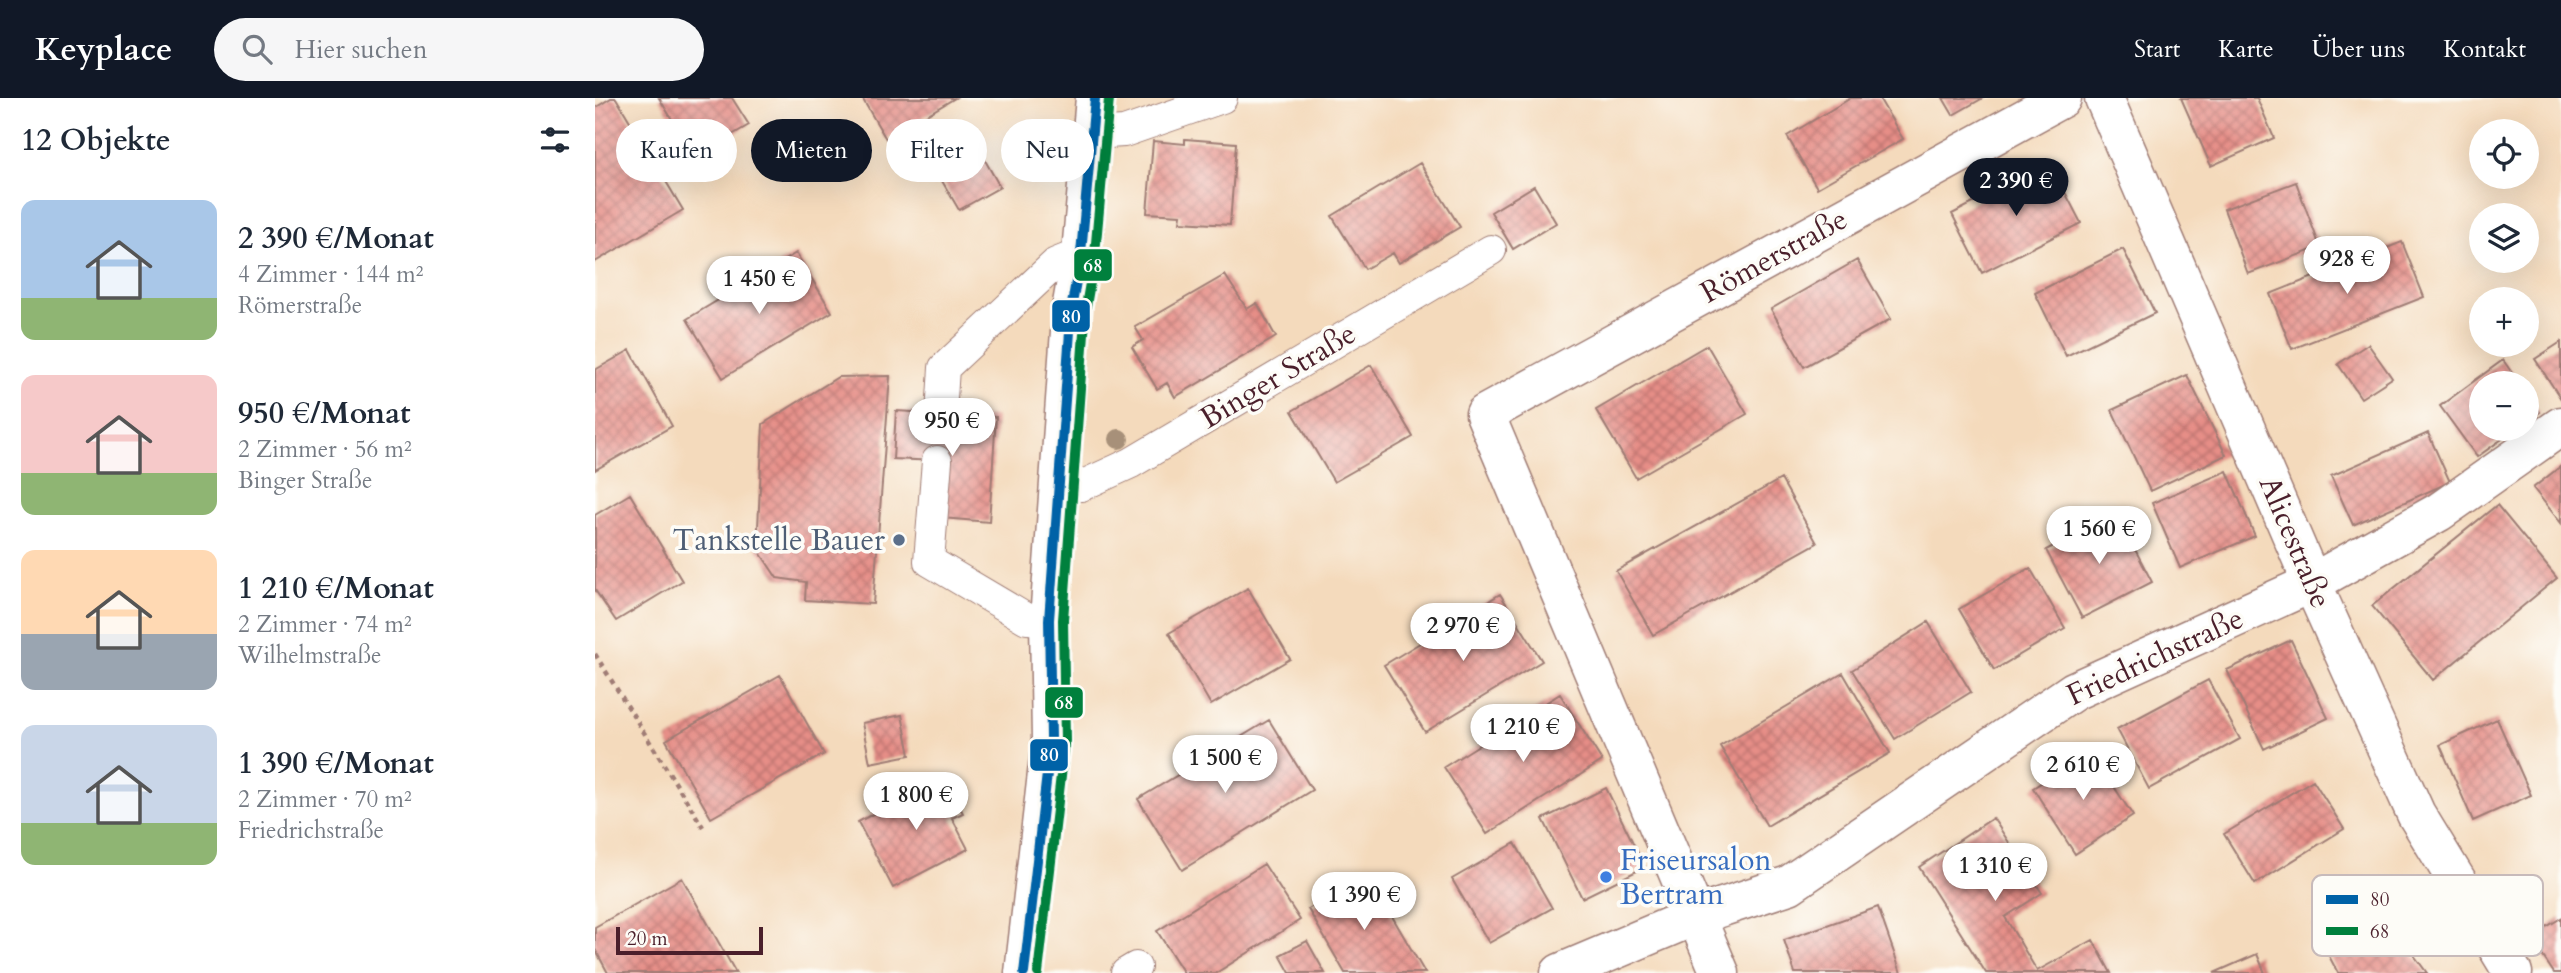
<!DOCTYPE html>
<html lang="de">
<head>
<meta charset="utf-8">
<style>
  :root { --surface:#fff; --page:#f6f6f7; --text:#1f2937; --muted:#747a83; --accent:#111827 }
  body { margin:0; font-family:Cardo,serif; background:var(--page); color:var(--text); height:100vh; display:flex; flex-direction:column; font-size:26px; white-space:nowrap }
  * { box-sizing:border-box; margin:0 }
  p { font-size:23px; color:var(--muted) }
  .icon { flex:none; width:38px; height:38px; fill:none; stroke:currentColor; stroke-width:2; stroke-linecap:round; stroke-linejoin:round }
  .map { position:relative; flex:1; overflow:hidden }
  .drawer { display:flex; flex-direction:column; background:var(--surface); width:595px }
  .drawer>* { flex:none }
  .top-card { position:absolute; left:21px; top:21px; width:665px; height:63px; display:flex; gap:14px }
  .buttons { position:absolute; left:1874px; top:21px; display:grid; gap:14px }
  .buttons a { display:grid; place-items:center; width:70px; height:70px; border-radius:50%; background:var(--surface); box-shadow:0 7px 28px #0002; font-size:35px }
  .scale { position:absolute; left:21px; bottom:18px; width:147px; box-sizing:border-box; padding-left:7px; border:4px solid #4a1f2b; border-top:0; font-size:19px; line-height:24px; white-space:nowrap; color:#4a1f2b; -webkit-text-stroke:5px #fdfcf7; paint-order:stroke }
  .price { position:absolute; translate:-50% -60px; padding:0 16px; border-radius:24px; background:#fff; color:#222; font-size:23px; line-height:46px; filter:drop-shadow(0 2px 4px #0008) }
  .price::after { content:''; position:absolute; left:50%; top:42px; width:21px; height:16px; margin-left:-10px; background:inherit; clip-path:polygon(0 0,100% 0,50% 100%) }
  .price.active { background:var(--accent); color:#fff }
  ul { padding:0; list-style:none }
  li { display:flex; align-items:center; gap:21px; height:175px; padding:0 21px }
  li span { display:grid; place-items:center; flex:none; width:196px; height:140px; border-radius:14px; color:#555 }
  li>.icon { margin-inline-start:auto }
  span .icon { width:84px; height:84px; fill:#fffc; stroke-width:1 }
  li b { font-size:30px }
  h2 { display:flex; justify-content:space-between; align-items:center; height:84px; padding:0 21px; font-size:30px }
  .pill { padding:0 24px; border-radius:32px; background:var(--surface); box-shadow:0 7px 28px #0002; font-size:24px; line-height:63px }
  .pill.active { background:var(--accent); color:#fff }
  header { display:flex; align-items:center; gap:42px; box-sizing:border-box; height:98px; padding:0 35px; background:var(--accent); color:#fff }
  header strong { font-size:33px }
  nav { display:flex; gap:38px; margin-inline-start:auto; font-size:24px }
  .search { width:490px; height:63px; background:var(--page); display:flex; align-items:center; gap:18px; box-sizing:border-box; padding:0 24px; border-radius:38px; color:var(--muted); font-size:26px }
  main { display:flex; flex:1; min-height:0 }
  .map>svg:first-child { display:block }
</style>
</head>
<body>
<header>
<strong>Keyplace</strong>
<div class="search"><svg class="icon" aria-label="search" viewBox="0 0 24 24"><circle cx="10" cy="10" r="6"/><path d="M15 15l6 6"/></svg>Hier suchen</div>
<nav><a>Start</a><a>Karte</a><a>Über uns</a><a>Kontakt</a></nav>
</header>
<main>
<section class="drawer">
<h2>12 Objekte<svg class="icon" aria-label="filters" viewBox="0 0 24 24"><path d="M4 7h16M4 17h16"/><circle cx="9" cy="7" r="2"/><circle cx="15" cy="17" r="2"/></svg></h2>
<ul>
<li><span style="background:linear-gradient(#a9c7e8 70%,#8fb573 0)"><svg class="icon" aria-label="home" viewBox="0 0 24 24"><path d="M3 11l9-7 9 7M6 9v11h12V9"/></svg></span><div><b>2 390 €/Monat</b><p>4 Zimmer · 144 m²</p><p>Römerstraße</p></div></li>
<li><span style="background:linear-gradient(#f6c9c9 70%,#8fb573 0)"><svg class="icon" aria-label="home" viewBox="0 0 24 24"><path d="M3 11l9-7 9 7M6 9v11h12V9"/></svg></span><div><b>950 €/Monat</b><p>2 Zimmer · 56 m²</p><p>Binger Straße</p></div></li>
<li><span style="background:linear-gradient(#ffd9b3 60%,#9aa5b1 0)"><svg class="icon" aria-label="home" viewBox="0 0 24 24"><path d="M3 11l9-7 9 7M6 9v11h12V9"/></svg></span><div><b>1 210 €/Monat</b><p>2 Zimmer · 74 m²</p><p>Wilhelmstraße</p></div></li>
<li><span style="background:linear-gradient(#c9d6e8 70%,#8fb573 0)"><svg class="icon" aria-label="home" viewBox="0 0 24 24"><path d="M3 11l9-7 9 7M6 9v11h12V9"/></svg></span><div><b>1 390 €/Monat</b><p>2 Zimmer · 70 m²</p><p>Friedrichstraße</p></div></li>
</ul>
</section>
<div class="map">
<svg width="1966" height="875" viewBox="0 0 1966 875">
  <defs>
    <pattern id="building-cross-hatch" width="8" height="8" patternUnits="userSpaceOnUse" patternTransform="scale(1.75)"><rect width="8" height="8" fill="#e68e87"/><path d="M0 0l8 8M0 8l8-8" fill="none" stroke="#bc736f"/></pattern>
  </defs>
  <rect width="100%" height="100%" fill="#fdfcf7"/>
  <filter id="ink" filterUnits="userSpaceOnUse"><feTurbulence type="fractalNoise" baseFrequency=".0143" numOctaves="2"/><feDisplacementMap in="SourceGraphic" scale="14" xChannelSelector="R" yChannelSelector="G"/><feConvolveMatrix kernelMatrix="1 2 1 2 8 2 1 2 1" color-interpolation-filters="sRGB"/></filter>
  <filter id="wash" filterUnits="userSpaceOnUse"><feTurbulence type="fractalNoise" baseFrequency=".00686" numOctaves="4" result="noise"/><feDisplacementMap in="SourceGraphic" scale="28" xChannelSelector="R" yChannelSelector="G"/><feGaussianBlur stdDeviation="1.57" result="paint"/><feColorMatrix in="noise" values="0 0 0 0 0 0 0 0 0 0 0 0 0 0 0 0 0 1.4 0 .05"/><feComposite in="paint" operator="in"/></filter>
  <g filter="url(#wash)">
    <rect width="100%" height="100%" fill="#f4dabc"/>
    <g id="blocks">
      <path fill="url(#building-cross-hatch)" d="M16 0H21L88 112 0 164V10Z
        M64 0H137L154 27 106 55 95 37 89 41Z
        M267 0H360L291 41Z
        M1256 0H1284L1308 41 1222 90 1192 38Z
        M1348 0H1388L1358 17Z
        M1586 0H1662L1679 40 1616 68Z
        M368 23 405 89 364 112 326 47Z
        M590 41 641 45 635 127 585 124 586 117 552 115 558 43 590 46Z
        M825 65 865 129 804 165 798 155 770 171 737 118Z
        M1455 65 1486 125 1387 175 1357 116Z
        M1701 84 1725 149 1653 176 1629 111Z
        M939 88 961 125 918 151 896 114Z
        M1807 144 1829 199 1697 251 1675 196Z
        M1528 151 1560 215 1471 258 1440 195Z
        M201 155 237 214 128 280 92 221Z
        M1262 162 1296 221 1209 269 1176 211Z
        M630 177 652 211 662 205 681 239 580 299 572 285 562 291 537 249 548 242 540 229Z
        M1966 244V301L1940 261Z
        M1773 246 1797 280 1766 300 1743 266Z
        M1112 247 1152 316 1041 380 1001 312Z
        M35 252 77 328 0 372V272Z
        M1908 262 1924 285H1886V331H1921L1882 359 1845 308Z
        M776 267 818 339 739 384 697 313Z
        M1592 277 1631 357 1555 393 1517 312Z
        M295 278 278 506 210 502 211 484 182 480 162 450 168 326 243 279Z
        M1932 296 1945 314 1932 323Z
        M301 313 401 319 394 424 347 420 342 363 298 361Z
        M1833 335 1855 384 1758 427 1736 378Z
        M1966 368V425L1938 390Z
        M1632 373 1660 438 1585 470 1557 405Z
        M1186 381 1222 445 1058 537 1021 473Z
        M35 396 87 483 21 523 0 492V417Z
        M1902 407 1962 480 1838 582 1777 508Z
        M1521 415 1557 484 1487 520 1451 452Z
        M1435 470 1470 530 1399 572 1364 511Z
        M653 490 695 561 616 607 574 535Z
        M905 496 947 563 830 634 789 567Z
        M1333 524 1376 594 1300 641 1257 572Z
        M1696 542 1733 620 1669 651 1632 572Z
        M1248 575 1295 655 1172 728 1125 648Z
        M185 577 229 656 116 720 71 642Z
        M1613 582 1645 641 1554 691 1522 631Z
        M965 596 1007 663 892 736 849 669Z
        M307 617 315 657 275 665 267 625Z
        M1902 621 1936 697 1878 723 1845 647Z
        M674 622 717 692 587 772 543 701Z
        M1496 653 1538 718 1480 756 1438 690Z
        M348 678 368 715 357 720 373 751 298 790 263 724Z
        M1718 682 1749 731 1660 786 1629 736Z
        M1011 690 1050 769 987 800 948 721Z
        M1398 720 1447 795 1410 819 1442 873 1498 842 1516 875H1391L1324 769Z
        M920 745 957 810 894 845 857 781Z
        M669 766 705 822 621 875H589L562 833Z
        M773 777 830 875H750L713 811Z
        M87 780 141 875H13L0 851V829Z
        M1753 794 1760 806 1784 794 1807 841 1832 875H1743L1718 828 1735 818 1729 806Z
        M1283 809 1306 875H1200L1189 842Z
        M1966 820V875H1959L1935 839Z
        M712 843 730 875H695L685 857Z
        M1662 856 1670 875H1619Z"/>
    </g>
  </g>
  <g filter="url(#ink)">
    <use href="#blocks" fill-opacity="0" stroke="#9f7c74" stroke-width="2"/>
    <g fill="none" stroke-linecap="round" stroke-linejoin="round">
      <defs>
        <path id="service" d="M497 36 529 34 627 0
          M346 316 349 270 461 165 486 155
          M342 363 334 463 432 521 454 522
          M464 389 486 388 536 365 896 152
          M531 875 541 869"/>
        <path id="minor" d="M1509 0 1717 485 1821 716 1918 875
          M965 875 1100 818 1194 787 1479 593 1717 485 1844 414 1966 328
          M1125 875 890 316 1467 0"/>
        <path id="secondary" d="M429 875 456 641 454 522 477 206 486 155 500 0"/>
      </defs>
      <use href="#service" stroke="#9f7c74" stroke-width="32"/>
      <use href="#minor" stroke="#9f7c74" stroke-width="41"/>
      <use href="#secondary" stroke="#9f7c74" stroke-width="41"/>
      <path stroke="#9f7c74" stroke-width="4.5" stroke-dasharray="5 5" stroke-linecap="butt" d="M0 556 108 729"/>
      <use href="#service" stroke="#fff" stroke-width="30"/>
      <use href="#minor" stroke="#fff" stroke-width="38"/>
      <use href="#secondary" stroke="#fff" stroke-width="38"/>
      <defs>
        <path id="bus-1" d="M429 875 456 641 454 522 477 206 486 155 500 0"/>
        <path id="bus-2" d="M443 875 470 643 468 522 491 208 500 156 514 1"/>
      </defs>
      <use href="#bus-1" stroke="#fdfcf7" stroke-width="16"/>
      <use href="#bus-2" stroke="#fdfcf7" stroke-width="16"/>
      <use href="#bus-1" stroke="#0062a7" stroke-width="10"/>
      <use href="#bus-2" stroke="#00803d" stroke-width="10"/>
    </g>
    <circle fill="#a79079" cx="524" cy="341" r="10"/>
  </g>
  <circle fill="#5c6f8a" stroke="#fdfcf7" stroke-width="2.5" cx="304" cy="442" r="7"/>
  <circle fill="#3f7fe0" stroke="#fdfcf7" stroke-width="2.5" cx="1011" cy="779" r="7"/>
  <g text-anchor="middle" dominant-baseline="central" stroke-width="7" stroke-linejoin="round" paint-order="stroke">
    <g font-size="30" fill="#4a1f2b" stroke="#fdfcf7">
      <text transform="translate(1179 158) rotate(-29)">Römerstraße</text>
      <text transform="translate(683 278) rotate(-31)">Binger Straße</text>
      <text transform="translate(1700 444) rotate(67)">Alicestraße</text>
      <text transform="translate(1560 559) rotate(-25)">Friedrichstraße</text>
    </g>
    <g font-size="30" fill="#4e5e75" stroke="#fdfcf7" text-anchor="end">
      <text x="290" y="442">Tankstelle Bauer</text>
    </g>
    <g font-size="30" fill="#366cbe" stroke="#fdfcf7" text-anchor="start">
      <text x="1025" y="762">Friseursalon<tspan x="1025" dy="34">Bertram</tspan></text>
    </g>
  </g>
  <rect x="1717" y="777" width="231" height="81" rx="10" fill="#fdfcf7" stroke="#c7baba" stroke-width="2"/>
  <rect x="1731" y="797" width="32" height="9" fill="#0062a7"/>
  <rect x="1731" y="829" width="32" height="8" fill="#00803d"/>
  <g font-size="19" fill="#4a1f2b">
    <text x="1775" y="808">80</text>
    <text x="1775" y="840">68</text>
  </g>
  <g stroke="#fdfcf7" stroke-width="2.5">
    <rect x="478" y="150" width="40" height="34" rx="7" fill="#00803d"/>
    <rect x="456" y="201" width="40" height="34" rx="7" fill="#0062a7"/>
    <rect x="449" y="588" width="40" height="33" rx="7" fill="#00803d"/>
    <rect x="434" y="640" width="40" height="34" rx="7" fill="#0062a7"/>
  </g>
  <g font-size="19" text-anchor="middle" font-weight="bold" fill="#fff">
    <text x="498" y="174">68</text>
    <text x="476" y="225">80</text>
    <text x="469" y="611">68</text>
    <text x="454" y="663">80</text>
  </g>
</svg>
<div class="buttons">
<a><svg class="icon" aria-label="locate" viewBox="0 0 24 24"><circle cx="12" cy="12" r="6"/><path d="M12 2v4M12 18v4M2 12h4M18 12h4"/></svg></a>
<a><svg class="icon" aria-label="layers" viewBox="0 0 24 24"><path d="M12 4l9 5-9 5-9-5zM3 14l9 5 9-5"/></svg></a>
<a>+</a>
<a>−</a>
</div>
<div class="scale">20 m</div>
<b class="price active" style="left:1421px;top:120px">2 390 €</b>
<b class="price" style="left:1752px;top:198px">928 €</b>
<b class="price" style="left:164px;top:218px">1 450 €</b>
<b class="price" style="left:357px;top:360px">950 €</b>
<b class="price" style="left:1504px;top:468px">1 560 €</b>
<b class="price" style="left:868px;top:565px">2 970 €</b>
<b class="price" style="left:928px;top:666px">1 210 €</b>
<b class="price" style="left:630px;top:697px">1 500 €</b>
<b class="price" style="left:1488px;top:704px">2 610 €</b>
<b class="price" style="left:321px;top:734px">1 800 €</b>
<b class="price" style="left:1400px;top:805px">1 310 €</b>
<b class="price" style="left:769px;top:834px">1 390 €</b>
<div class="top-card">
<a class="pill">Kaufen</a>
<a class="pill active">Mieten</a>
<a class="pill">Filter</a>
<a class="pill">Neu</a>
</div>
</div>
</main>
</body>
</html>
